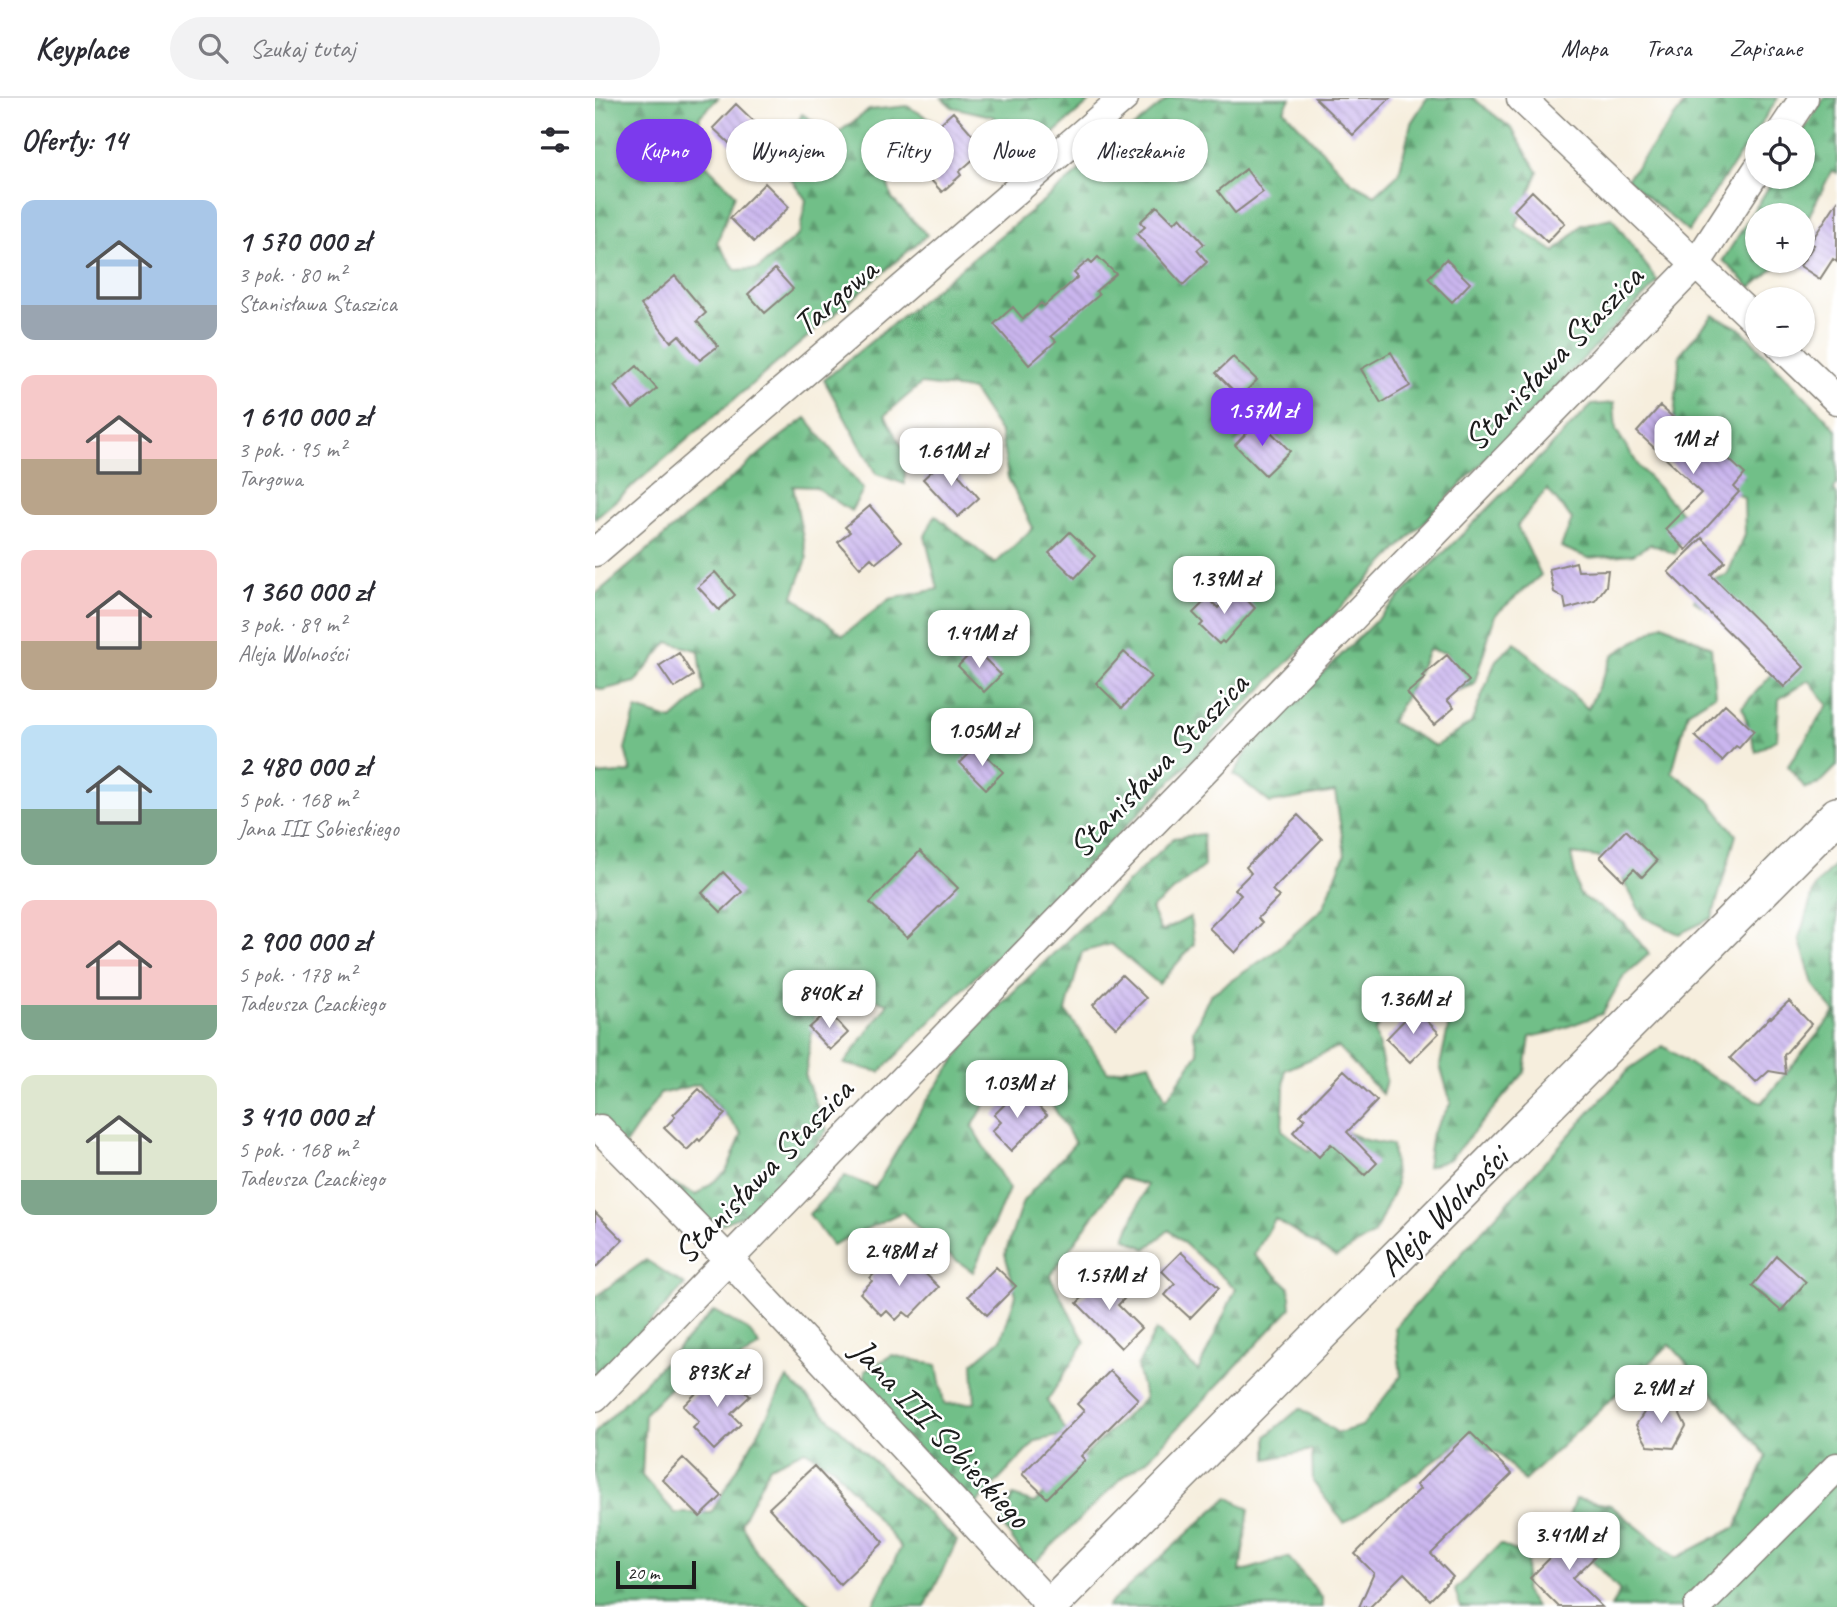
<!DOCTYPE html>
<html lang="pl">
<head>
<meta charset="utf-8">
<style>
  :root { --surface:#fff; --page:#f2f2f3; --text:#2b2b33; --muted:#7c7c81; --line:#e1e1e2; --accent:#7c3aed }
  body { margin:0; font-family:Caveat,sans-serif; background:var(--page); color:var(--text); height:100vh; display:flex; flex-direction:column; font-size:26px; white-space:nowrap }
  * { box-sizing:border-box; margin:0 }
  p { font-size:23px; color:var(--muted) }
  .icon { flex:none; width:38px; height:38px; fill:none; stroke:currentColor; stroke-width:2; stroke-linecap:round; stroke-linejoin:round }
  .map { position:relative; flex:1; overflow:hidden }
  .details { display:flex; flex-direction:column; background:var(--surface); width:595px }
  .details>* { flex:none }
  .guide { position:absolute; left:21px; top:21px; width:665px; height:63px; display:flex; gap:14px }
  .buttons { position:absolute; left:1150px; top:21px; display:grid; gap:14px }
  .buttons a { display:grid; place-items:center; width:70px; height:70px; border-radius:50%; background:var(--surface); box-shadow:0 2px 5px #0004; font-size:35px }
  .scale { position:absolute; left:21px; bottom:18px; width:80px; box-sizing:border-box; padding-left:7px; border:4px solid #1c1c1c; border-top:0; font-size:19px; line-height:24px; white-space:nowrap; color:#1c1c1c; -webkit-text-stroke:5px #fff; paint-order:stroke }
  .price { position:absolute; translate:-50% -60px; padding:0 16px; border-radius:14px; background:#fff; color:#222; font-size:23px; line-height:46px; filter:drop-shadow(0 2px 4px #0008) }
  .price::after { content:''; position:absolute; left:50%; top:42px; width:21px; height:16px; margin-left:-10px; background:inherit; clip-path:polygon(0 0,100% 0,50% 100%) }
  .price.active { background:var(--accent); color:#fff }
  ul { padding:0; list-style:none }
  li { display:flex; align-items:center; gap:21px; height:175px; padding:0 21px }
  li span { display:grid; place-items:center; flex:none; width:196px; height:140px; border-radius:14px; color:#555 }
  li>.icon { margin-inline-start:auto }
  span .icon { width:84px; height:84px; fill:#fffc; stroke-width:1 }
  li b { font-size:30px }
  h2 { display:flex; justify-content:space-between; align-items:center; height:84px; padding:0 21px; font-size:30px }
  .tag { padding:0 24px; border-radius:32px; background:var(--surface); box-shadow:0 2px 5px #0004; font-size:24px; line-height:63px }
  .tag.active { background:var(--accent); color:#fff }
  header { display:flex; align-items:center; gap:42px; box-sizing:border-box; height:98px; padding:0 35px; background:var(--surface); border-bottom:2px solid var(--line) }
  header strong { font-size:33px }
  nav { display:flex; gap:38px; margin-inline-start:auto; font-size:24px }
  .search { width:490px; height:63px; background:var(--page); display:flex; align-items:center; gap:18px; box-sizing:border-box; padding:0 24px; border-radius:38px; color:var(--muted); font-size:26px }
  main { display:flex; flex:1; min-height:0 }
  .map>svg:first-child { display:block }
</style>
</head>
<body>
<header>
<strong>Keyplace</strong>
<div class="search"><svg class="icon" aria-label="search" viewBox="0 0 24 24"><circle cx="10" cy="10" r="6"/><path d="M15 15l6 6"/></svg>Szukaj tutaj</div>
<nav><a>Mapa</a><a>Trasa</a><a>Zapisane</a></nav>
</header>
<main>
<section class="details">
<h2>Oferty: 14<svg class="icon" aria-label="filters" viewBox="0 0 24 24"><path d="M4 7h16M4 17h16"/><circle cx="9" cy="7" r="2"/><circle cx="15" cy="17" r="2"/></svg></h2>
<ul>
<li><span style="background:linear-gradient(#a9c7e8 75%,#9aa5b1 0)"><svg class="icon" aria-label="home" viewBox="0 0 24 24"><path d="M3 11l9-7 9 7M6 9v11h12V9"/></svg></span><div><b>1 570 000 zł</b><p>3 pok. · 80 m²</p><p>Stanisława Staszica</p></div></li>
<li><span style="background:linear-gradient(#f6c9c9 60%,#b9a48a 0)"><svg class="icon" aria-label="home" viewBox="0 0 24 24"><path d="M3 11l9-7 9 7M6 9v11h12V9"/></svg></span><div><b>1 610 000 zł</b><p>3 pok. · 95 m²</p><p>Targowa</p></div></li>
<li><span style="background:linear-gradient(#f6c9c9 65%,#b9a48a 0)"><svg class="icon" aria-label="home" viewBox="0 0 24 24"><path d="M3 11l9-7 9 7M6 9v11h12V9"/></svg></span><div><b>1 360 000 zł</b><p>3 pok. · 89 m²</p><p>Aleja Wolności</p></div></li>
<li><span style="background:linear-gradient(#bfe0f5 60%,#7fa58c 0)"><svg class="icon" aria-label="home" viewBox="0 0 24 24"><path d="M3 11l9-7 9 7M6 9v11h12V9"/></svg></span><div><b>2 480 000 zł</b><p>5 pok. · 168 m²</p><p>Jana III Sobieskiego</p></div></li>
<li><span style="background:linear-gradient(#f6c9c9 75%,#7fa58c 0)"><svg class="icon" aria-label="home" viewBox="0 0 24 24"><path d="M3 11l9-7 9 7M6 9v11h12V9"/></svg></span><div><b>2 900 000 zł</b><p>5 pok. · 178 m²</p><p>Tadeusza Czackiego</p></div></li>
<li><span style="background:linear-gradient(#dfe7d0 75%,#7fa58c 0)"><svg class="icon" aria-label="home" viewBox="0 0 24 24"><path d="M3 11l9-7 9 7M6 9v11h12V9"/></svg></span><div><b>3 410 000 zł</b><p>5 pok. · 168 m²</p><p>Tadeusza Czackiego</p></div></li>
</ul>
</section>
<div class="map">
<svg width="1242" height="1509" viewBox="0 0 1242 1509">
  <defs>
    <pattern id="forest-firs" width="22" height="20" patternUnits="userSpaceOnUse" patternTransform="scale(1.75)"><rect width="22" height="20" fill="#71bf88"/><path d="M5 1l3.5 6h-7zM16 11l3.5 6h-7z" fill="#5c9a6e"/></pattern>
    <pattern id="building-back-hatch" width="6" height="6" patternUnits="userSpaceOnUse" patternTransform="scale(1.75)"><rect width="6" height="6" fill="#cab6ee"/><path d="M-1 5l2 2M0 0l6 6M5-1l2 2" fill="none" stroke="#ad9ccc"/></pattern>
  </defs>
  <rect width="100%" height="100%" fill="#fff"/>
  <filter id="ink" filterUnits="userSpaceOnUse"><feTurbulence type="fractalNoise" baseFrequency=".0143" numOctaves="2"/><feDisplacementMap in="SourceGraphic" scale="14" xChannelSelector="R" yChannelSelector="G"/><feConvolveMatrix kernelMatrix="1 2 1 2 8 2 1 2 1" color-interpolation-filters="sRGB"/></filter>
  <filter id="wash" filterUnits="userSpaceOnUse"><feTurbulence type="fractalNoise" baseFrequency=".00686" numOctaves="4" result="noise"/><feDisplacementMap in="SourceGraphic" scale="28" xChannelSelector="R" yChannelSelector="G"/><feGaussianBlur stdDeviation="1.57" result="paint"/><feColorMatrix in="noise" values="0 0 0 0 0 0 0 0 0 0 0 0 0 0 0 0 0 1.4 0 .05"/><feComposite in="paint" operator="in"/></filter>
  <g filter="url(#wash)">
    <rect width="100%" height="100%" fill="#f6eedd"/>
    <path fill="url(#forest-firs)" stroke="#466e52" stroke-width="2" d="M0 0H123L105 18 100 56 140 96 122 145 141 172 163 171 204 136 211 102 184 64 207 16 240 37 274 12 312 8 335 21 287 65 297 101 332 137 0 420Z
      M347 0H499L415 73 401 75 400 19 357 9Z
      M574 0H695L689 12 756 84 780 97 804 75 816 25 832 0H878L917 31 943 74 921 128 960 154 987 127 1017 120 1063 184 616 643 285 974 249 966 293 905 255 895 219 918 210 979 232 1032 174 1106 111 1133 65 1080 101 1097 131 1074 147 1036 104 986 65 996 28 1050 0 1020V677L36 674 30 651 41 611 77 622 109 593 104 553 73 544 40 584 7 592 0 589V497L180 343 211 320 268 392 256 413 220 389 198 388 212 461 198 498 248 537 295 501 343 491 330 438 340 417 400 466 438 430 413 380 406 336 377 292 326 286 290 317 310 354V386L281 376 229 282Z
      M1094 0H1183L1093 134 1032 81Z
      M1229 0H1242V75L1237 72 1208 130V117H1162V163H1188L1156 190 1128 162 1180 79H1208V34Z
      M1118 217 1146 231 1242 332V386L1239 392 1242 398V668L1224 686 1210 690 1193 668 1233 607 1214 582 1184 601 1182 641 1161 654 1147 609 1173 581 1185 562 1099 503 1110 483 1132 477 1150 437 1149 400 1085 360 1087 344 1079 320 1085 256Z
      M1019 305 1021 332 1045 370 1094 423 1080 456 1056 446 1038 456 993 460 966 449 977 421 952 391 922 428 946 477 900 517 879 587 856 595 852 555 833 552 820 582 796 624 840 648 876 625 901 562 920 544 993 611 1018 557 1068 526 1116 549 1120 597 1093 614 1077 674 1114 702 1141 737 1117 820 1084 836 1048 819 1017 761 976 756 984 796 1029 825 1054 856 1028 879 1007 916 958 934 935 939 930 974 855 1061 832 1069 837 1035 856 1005 845 967 862 888 820 875 780 933 791 982 787 996 743 949 690 972 687 1032 714 1053 739 1029 770 1042 797 1047 801 1088 779 1136 741 1159 680 1121 659 1157 694 1189 696 1210 552 1362 527 1380 436 1468 406 1425 418 1398 439 1405 550 1300 542 1269 561 1232 603 1273 641 1191 574 1132 551 1151 530 1140 552 1087 526 1080 455 1178 490 1244 452 1303 473 1336 441 1343 381 1406 270 1300V1273L297 1257 342 1267 349 1306 380 1305 378 1265 406 1241 421 1197 410 1156 428 1103 480 1045 456 1005 403 984 377 1029 414 1091 378 1174 343 1149 307 1114 237 1147 214 1116 250 1078 280 1090 328 1008 386 925 579 740 608 736 609 768 556 811 566 834 595 819 599 846 564 886 516 846 487 854 471 913 513 974 555 965 571 1002 603 955 598 933 615 897 679 854 728 810 750 756 740 694 675 705 639 676 656 647 997 307Z
      M1242 765V1509H1016L1025 1493 969 1433 980 1401 1015 1407 1081 1460 1141 1429 1172 1358 1075 1246 929 1383 904 1355 867 1342 790 1399 749 1425 718 1384 717 1352 672 1361V1338L705 1310 743 1335 767 1328 806 1278 800 1229 1034 971 1068 948 1104 972 1167 1005 1240 915 1218 886 1204 840 1220 788Z
      M51 1162 90 1187 0 1283V1199Z
      M119 1213 153 1232 165 1248 139 1265 93 1272 50 1315 47 1378 80 1415H116L161 1339 192 1280 362 1443 330 1509H277L306 1449 240 1371 210 1352 175 1368 146 1425 162 1455 218 1509H0V1335Z
      M633 1399 654 1411 645 1474 693 1459 727 1499V1509H512L513 1507Z
      M905 1446 933 1459 929 1493 940 1509H865L860 1492Z"/>
    <g id="blocks">
      <path fill="url(#building-back-hatch)" d="M720 0H795L758 37Z
        M141 6 168 32 146 56 118 30Z
        M358 14 390 51 364 74 366 77 347 94 320 65 327 58 319 49Z
        M651 71 668 94 640 115 623 93Z
        M170 85 194 109 159 144 135 120Z
        M937 93 970 125 952 144 919 112Z
        M1242 104V164L1238 161 1225 181 1205 168 1219 147 1215 145Z
        M562 108 579 125 585 119 609 146 602 152 612 164 588 187 542 136 550 129 545 124Z
        M503 159 521 176 501 193 504 197 456 238 461 243 434 267 399 226 418 209 428 221 446 205 449 208 483 179 479 175 494 162 497 165Z
        M851 161 875 185 857 204 833 180Z
        M180 171 198 191 170 215 153 196Z
        M80 178 111 215 102 223 123 248 105 262 84 237 76 244 46 207Z
        M796 254 815 288 786 305 766 271Z
        M638 259 662 282 645 299 621 275Z
        M42 268 62 291 38 311 19 288Z
        M1065 308 1081 322 1078 326 1108 356 1113 350 1123 359 1127 355 1150 376 1139 389 1144 394 1091 452 1070 431 1106 395 1093 383 1094 382 1042 334Z
        M664 322 695 353 670 377 640 347Z
        M350 361 384 400 363 419 328 381Z
        M275 408 306 444 281 465 276 460 265 470 243 444 255 434 250 429Z
        M475 434 500 458 480 480 454 455Z
        M1107 440 1130 463 1116 477 1209 569 1189 589 1073 474Z
        M981 464 983 473 1013 472 1011 488 1000 503 971 511 969 500 959 494 954 471Z
        M120 474 140 497 124 512 103 489Z
        M641 491 660 510 629 545 627 543 624 546 605 528 608 525 598 515 613 500 623 510Z
        M380 551 406 577 389 594 363 568Z
        M529 554 556 579 527 610 501 585Z
        M84 555 98 578 79 590 64 568Z
        M852 557 874 583 852 602 859 610 839 627 812 595 830 580 827 578Z
        M1130 606 1159 633 1144 650 1141 648 1127 663 1100 638Z
        M382 648 408 674 391 691 365 665Z
        M703 717 727 741 677 792 684 799 663 820 667 825 640 855 614 830 646 797 640 791 656 775 651 769Z
        M1031 732 1062 763 1047 779 1039 771 1028 782 1005 759Z
        M325 753 363 790 312 840 275 805Z
        M128 774 147 794 126 814 107 795Z
        M527 877 551 900 521 930 498 907Z
        M1194 903 1216 926 1189 957 1191 976 1174 973 1161 985 1135 960 1175 919 1176 920Z
        M820 911 844 935 815 964 791 941Z
        M233 913 253 935 235 952 214 930Z
        M749 972 782 1003 752 1034 782 1065 770 1077 736 1046 724 1059 698 1034 710 1021 705 1017Z
        M104 991 130 1016 105 1043 103 1041 92 1052 69 1030 80 1019 78 1017Z
        M425 991 452 1017 416 1053 397 1033 406 1024 399 1017Z
        M0 1114 28 1142 0 1170Z
        M307 1153 344 1189 315 1219 309 1214 301 1222 291 1212 286 1217 265 1195 277 1183 275 1180 289 1165 292 1168Z
        M586 1154 624 1190 595 1220 570 1197 580 1186 567 1173Z
        M1182 1158 1211 1184 1186 1213 1157 1188Z
        M401 1169 421 1188 392 1217 373 1198Z
        M508 1179 529 1201 523 1207 546 1230 526 1250 482 1205Z
        M126 1271 155 1298 136 1316 146 1326 119 1352 98 1330 104 1324 88 1308Z
        M515 1273 543 1301 486 1358 490 1362 452 1400 427 1376 489 1313 482 1306Z
        M1055 1305 1080 1306 1091 1328 1079 1350 1053 1348 1041 1327Z
        M875 1334 917 1376 836 1456 858 1479 835 1502 809 1475 775 1509H764L779 1475 760 1456 825 1391 821 1387Z
        M88 1360 127 1398 105 1419 67 1381Z
        M219 1368 289 1444 245 1486 174 1410Z
        M986 1429 1008 1451 978 1480 1007 1509H964L935 1480Z"/>
    </g>
  </g>
  <g filter="url(#ink)">
    <use href="#blocks" fill-opacity="0" stroke="#89857c" stroke-width="2"/>
    <g fill="none" stroke-linecap="round" stroke-linejoin="round">
      <defs>
        <path id="minor" d="M926 0 1162 224
          M1187 33 1209 0
          M1185 247 1242 302
          M0 454 529 0
          M5 1031 133 1161 457 1509
          M0 1299 1101 166 1162 72
          M1103 1509 1242 1369"/>
        <path id="tertiary" d="M454 1509 1242 717"/>
      </defs>
      <use href="#minor" stroke="#89857c" stroke-width="31"/>
      <use href="#tertiary" stroke="#89857c" stroke-width="38"/>
      <use href="#minor" stroke="#fff" stroke-width="28"/>
      <use href="#tertiary" stroke="#fff" stroke-width="35"/>
    </g>
  </g>
  <g text-anchor="middle" dominant-baseline="central" stroke-width="5" stroke-linejoin="round" paint-order="stroke">
    <g font-size="35" fill="#1c1c1c" stroke="#fff">
      <text transform="translate(240 199) rotate(-41)">Targowa</text>
      <text transform="translate(958 260) rotate(-46)">Stanisława Staszica</text>
      <text transform="translate(563 667) rotate(-46)">Stanisława Staszica</text>
      <text transform="translate(168 1073) rotate(-46)">Stanisława Staszica</text>
      <text transform="translate(848 1113) rotate(-45)">Aleja Wolności</text>
      <text transform="translate(346 1335) rotate(47)">Jana III Sobieskiego</text>
    </g>
  </g>
</svg>
<div class="buttons">
<a><svg class="icon" aria-label="locate" viewBox="0 0 24 24"><circle cx="12" cy="12" r="6"/><path d="M12 2v4M12 18v4M2 12h4M18 12h4"/></svg></a>
<a>+</a>
<a>−</a>
</div>
<div class="scale">20 m</div>
<b class="price active" style="left:667px;top:350px">1.57M zł</b>
<b class="price" style="left:1098px;top:378px">1M zł</b>
<b class="price" style="left:356px;top:390px">1.61M zł</b>
<b class="price" style="left:629px;top:518px">1.39M zł</b>
<b class="price" style="left:384px;top:572px">1.41M zł</b>
<b class="price" style="left:387px;top:670px">1.05M zł</b>
<b class="price" style="left:234px;top:932px">840K zł</b>
<b class="price" style="left:818px;top:938px">1.36M zł</b>
<b class="price" style="left:422px;top:1022px">1.03M zł</b>
<b class="price" style="left:304px;top:1190px">2.48M zł</b>
<b class="price" style="left:514px;top:1214px">1.57M zł</b>
<b class="price" style="left:122px;top:1311px">893K zł</b>
<b class="price" style="left:1066px;top:1327px">2.9M zł</b>
<b class="price" style="left:974px;top:1474px">3.41M zł</b>
<div class="guide">
<a class="tag active">Kupno</a>
<a class="tag">Wynajem</a>
<a class="tag">Filtry</a>
<a class="tag">Nowe</a>
<a class="tag">Mieszkanie</a>
</div>
</div>
</main>
</body>
</html>
